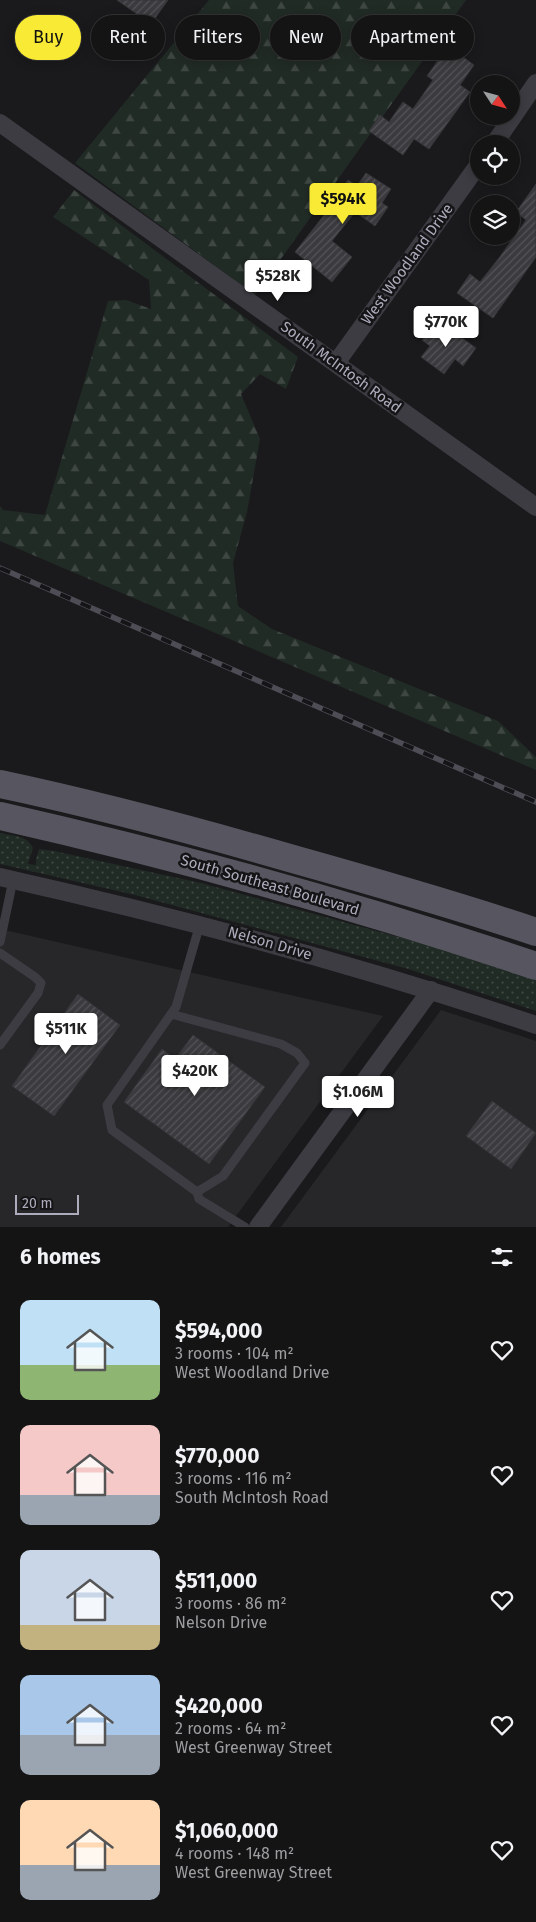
<!DOCTYPE html>
<html lang="en">
<head>
<meta charset="utf-8">
<style>
  :root { --surface:#141415; --page:#212122; --text:#f1f3f6; --muted:#9d9ea0; --line:#333334; --accent:#f9eb35 }
  body { margin:0; font-family:"Fira Sans",sans-serif; background:var(--page); color:var(--text); height:100vh; display:flex; flex-direction:column; font-size:19px; white-space:nowrap }
  * { box-sizing:border-box; margin:0 }
  p { font-size:16px; color:var(--muted) }
  .icon { flex:none; width:28px; height:28px; fill:none; stroke:currentColor; stroke-width:2; stroke-linecap:round; stroke-linejoin:round }
  .map { position:relative; height:1227px; overflow:hidden }
  .panel { display:flex; flex-direction:column; background:var(--surface); flex:1 }
  .panel>* { flex:none }
  .hud { position:absolute; left:15px; top:15px; width:506px; height:45px; display:flex; gap:10px }
  .needle { width:32px; rotate:126deg }
  .tools { position:absolute; left:470px; top:75px; display:grid; gap:10px }
  .tools a { display:grid; place-items:center; width:50px; height:50px; border-radius:50%; background:var(--surface); box-shadow:0 2px 12px #0003,0 0 0 1px var(--line); font-size:25px }
  .scale { position:absolute; left:15px; bottom:12px; width:64px; box-sizing:border-box; padding-left:5px; border:2px solid #acacbc; border-top:0; font-size:14px; line-height:18px; white-space:nowrap; color:#acacbc; -webkit-text-stroke:4px #151517; paint-order:stroke }
  .price { position:absolute; translate:-50% -42px; padding:0 11px; border-radius:5px; background:#fff; color:#222; font-size:16px; line-height:32px; filter:drop-shadow(0 1px 2px #0008) }
  .price::after { content:''; position:absolute; left:50%; top:30px; width:15px; height:11px; margin-left:-8px; background:inherit; clip-path:polygon(0 0,100% 0,50% 100%) }
  .price.on { background:var(--accent); color:#111 }
  ul { padding:0; list-style:none }
  li { display:flex; align-items:center; gap:15px; height:125px; padding:0 20px }
  li span { display:grid; place-items:center; flex:none; width:140px; height:100px; border-radius:10px; color:#555 }
  li>.icon { margin-inline-start:auto }
  span .icon { width:60px; height:60px; fill:#fffc; stroke-width:1 }
  li b { font-size:21px }
  h2 { display:flex; justify-content:space-between; align-items:center; height:60px; padding:0 20px; font-size:21px }
  .chip { padding:0 18px; border-radius:22px; background:var(--surface); box-shadow:0 2px 12px #0003,0 0 0 1px var(--line); font-size:18px; line-height:45px }
  .chip.on { background:var(--accent); color:#111 }
  .map>svg:first-child { display:block }
</style>
</head>
<body>
<div class="map">
<svg width="536" height="1227" viewBox="0 0 536 1227">
  <defs>
    <pattern id="grass-dots" width="8" height="8" patternUnits="userSpaceOnUse" patternTransform="scale(1.25)"><rect width="8" height="8" fill="#212b25"/><path d="M2 2h.1M6 6h.1" fill="none" stroke="#3f4743" stroke-width="1.8" stroke-linecap="round"/></pattern>
    <pattern id="forest-firs" width="22" height="20" patternUnits="userSpaceOnUse" patternTransform="scale(1.25)"><rect width="22" height="20" fill="#212b25"/><path d="M5 1l3.5 6h-7zM16 11l3.5 6h-7z" fill="#3f4743"/></pattern>
    <pattern id="building-hatch" width="6" height="6" patternUnits="userSpaceOnUse" patternTransform="scale(1.25)"><rect width="6" height="6" fill="#3b3a3e"/><path d="M-1 1l2-2M0 6l6-6M5 7l2-2" fill="none" stroke="#555458"/></pattern>
  </defs>
  <rect width="100%" height="100%" fill="#1a1a1c"/>
  <path fill="#272629" d="M0 929 383 1016 228 1227H0Z
    M441 1010 536 1041V1227H281Z"/>
  <path fill="url(#grass-dots)" d="M0 833C13 836 27 835 33 848L28 864 36 865V859L39 849 54 851 201 883 483 960 536 979V1011L408 969 135 895 0 864Z"/>
  <path fill="url(#forest-firs)" d="M209 0H466L255 295 75 163Z
    M74 190 298 357 286 389 260 374 241 394 260 439 247 512 233 563 238 606 272 629 498 721 536 757V770L0 541V506L3 510 45 515 108 301 126 300 151 309 149 280 53 217Z"/>
  <path fill="url(#building-hatch)" stroke="#353438" d="M117 0H168L151 24Z
    M448 46 474 65 460 85 470 92 429 149 414 139 403 155 369 131 380 115 389 122 403 102 413 109 433 80 427 76Z
    M366 173 391 189 382 203 388 207 375 226 355 212 332 241 352 257 332 282 295 252 336 200 335 199 348 180 357 186Z
    M536 184V257L493 318 457 293 470 274 480 282 499 258 526 220 516 212Z
    M437 320 476 348 463 366 455 359 444 374 421 357 430 346 422 340Z
    M78 994 120 1025 54 1116 12 1086Z
    M193 1035 265 1087 209 1164 124 1102 162 1049 175 1059Z
    M492 1101 536 1133 511 1169 466 1136Z"/>
  <g fill="none" stroke-linecap="round" stroke-linejoin="round">
    <path stroke="#3d3c43" stroke-width="9" d="M0 942 13 880
      M0 953 35 977 41 983 38 993 0 1045
      M171 1014 281 1044 297 1053 305 1063 223 1176 197 1192 112 1130 107 1105C130 1072 153 1040 176 1007L200 924
      M197 1192 199 1199 245 1227"/>
    <path stroke="#3d3c43" stroke-width="18" d="M0 123 536 507
      M494 144 536 83
      M336 363 479 164
      M0 877C183 918 359 965 536 1025
      M258 1227 431 990"/>
    <path stroke="#575660" stroke-width="28" d="M0 784C99 805 196 831 293 859 375 882 456 905 536 932
      M0 816C181 857 360 907 536 966"/>
    <defs>
      <path id="rail" d="M0 568 536 802"/>
    </defs>
    <use href="#rail" stroke="#4e4d56" stroke-width="5.5"/>
    <use href="#rail" stroke="#151517" stroke-width="4" stroke-dasharray="11" stroke-linecap="butt"/>
  </g>
  <g text-anchor="middle" dominant-baseline="central" stroke-width="5" stroke-linejoin="round" paint-order="stroke">
    <g font-size="15" fill="#acacbc" stroke="#151517">
      <text transform="translate(407 264) rotate(-54)">West Woodland Drive</text>
      <text transform="translate(341 367) rotate(36)">South McIntosh Road</text>
      <text transform="translate(270 885) rotate(16)">South Southeast Boulevard</text>
      <text transform="translate(270 943) rotate(16)">Nelson Drive</text>
    </g>
  </g>
</svg>
<div class="tools">
<a><svg class="needle" viewBox="-14 -14 28 28"><path d="M0-13l5 13h-10z" fill="#e53935"/><path d="M0 13l5-13h-10z" fill="#9d9ea0"/></svg></a>
<a><svg class="icon" aria-label="locate" viewBox="0 0 24 24"><circle cx="12" cy="12" r="6"/><path d="M12 2v4M12 18v4M2 12h4M18 12h4"/></svg></a>
<a><svg class="icon" aria-label="layers" viewBox="0 0 24 24"><path d="M12 4l9 5-9 5-9-5zM3 14l9 5 9-5"/></svg></a>
</div>
<div class="scale">20 m</div>
<b class="price on" style="left:343px;top:225px">$594K</b>
<b class="price" style="left:278px;top:302px">$528K</b>
<b class="price" style="left:446px;top:348px">$770K</b>
<b class="price" style="left:66px;top:1055px">$511K</b>
<b class="price" style="left:195px;top:1097px">$420K</b>
<b class="price" style="left:358px;top:1118px">$1.06M</b>
<div class="hud">
<a class="chip on">Buy</a>
<a class="chip">Rent</a>
<a class="chip">Filters</a>
<a class="chip">New</a>
<a class="chip">Apartment</a>
</div>
</div>
<section class="panel">
<h2>6 homes<svg class="icon" aria-label="filters" viewBox="0 0 24 24"><path d="M4 7h16M4 17h16"/><circle cx="9" cy="7" r="2"/><circle cx="15" cy="17" r="2"/></svg></h2>
<ul>
<li><span style="background:linear-gradient(#bfe0f5 65%,#8fb573 0)"><svg class="icon" aria-label="home" viewBox="0 0 24 24"><path d="M3 11l9-7 9 7M6 9v11h12V9"/></svg></span><div><b>$594,000</b><p>3 rooms · 104 m²</p><p>West Woodland Drive</p></div><svg class="icon" aria-label="heart" viewBox="0 0 24 24"><path d="M12 20l-8-8c-3-5 5-10 8-4 3-6 11-1 8 4z"/></svg></li>
<li><span style="background:linear-gradient(#f6c9c9 70%,#9aa5b1 0)"><svg class="icon" aria-label="home" viewBox="0 0 24 24"><path d="M3 11l9-7 9 7M6 9v11h12V9"/></svg></span><div><b>$770,000</b><p>3 rooms · 116 m²</p><p>South McIntosh Road</p></div><svg class="icon" aria-label="heart" viewBox="0 0 24 24"><path d="M12 20l-8-8c-3-5 5-10 8-4 3-6 11-1 8 4z"/></svg></li>
<li><span style="background:linear-gradient(#c9d6e8 75%,#c2b280 0)"><svg class="icon" aria-label="home" viewBox="0 0 24 24"><path d="M3 11l9-7 9 7M6 9v11h12V9"/></svg></span><div><b>$511,000</b><p>3 rooms · 86 m²</p><p>Nelson Drive</p></div><svg class="icon" aria-label="heart" viewBox="0 0 24 24"><path d="M12 20l-8-8c-3-5 5-10 8-4 3-6 11-1 8 4z"/></svg></li>
<li><span style="background:linear-gradient(#a9c7e8 60%,#9aa5b1 0)"><svg class="icon" aria-label="home" viewBox="0 0 24 24"><path d="M3 11l9-7 9 7M6 9v11h12V9"/></svg></span><div><b>$420,000</b><p>2 rooms · 64 m²</p><p>West Greenway Street</p></div><svg class="icon" aria-label="heart" viewBox="0 0 24 24"><path d="M12 20l-8-8c-3-5 5-10 8-4 3-6 11-1 8 4z"/></svg></li>
<li><span style="background:linear-gradient(#ffd9b3 65%,#9aa5b1 0)"><svg class="icon" aria-label="home" viewBox="0 0 24 24"><path d="M3 11l9-7 9 7M6 9v11h12V9"/></svg></span><div><b>$1,060,000</b><p>4 rooms · 148 m²</p><p>West Greenway Street</p></div><svg class="icon" aria-label="heart" viewBox="0 0 24 24"><path d="M12 20l-8-8c-3-5 5-10 8-4 3-6 11-1 8 4z"/></svg></li>
</ul>
</section>
</body>
</html>
